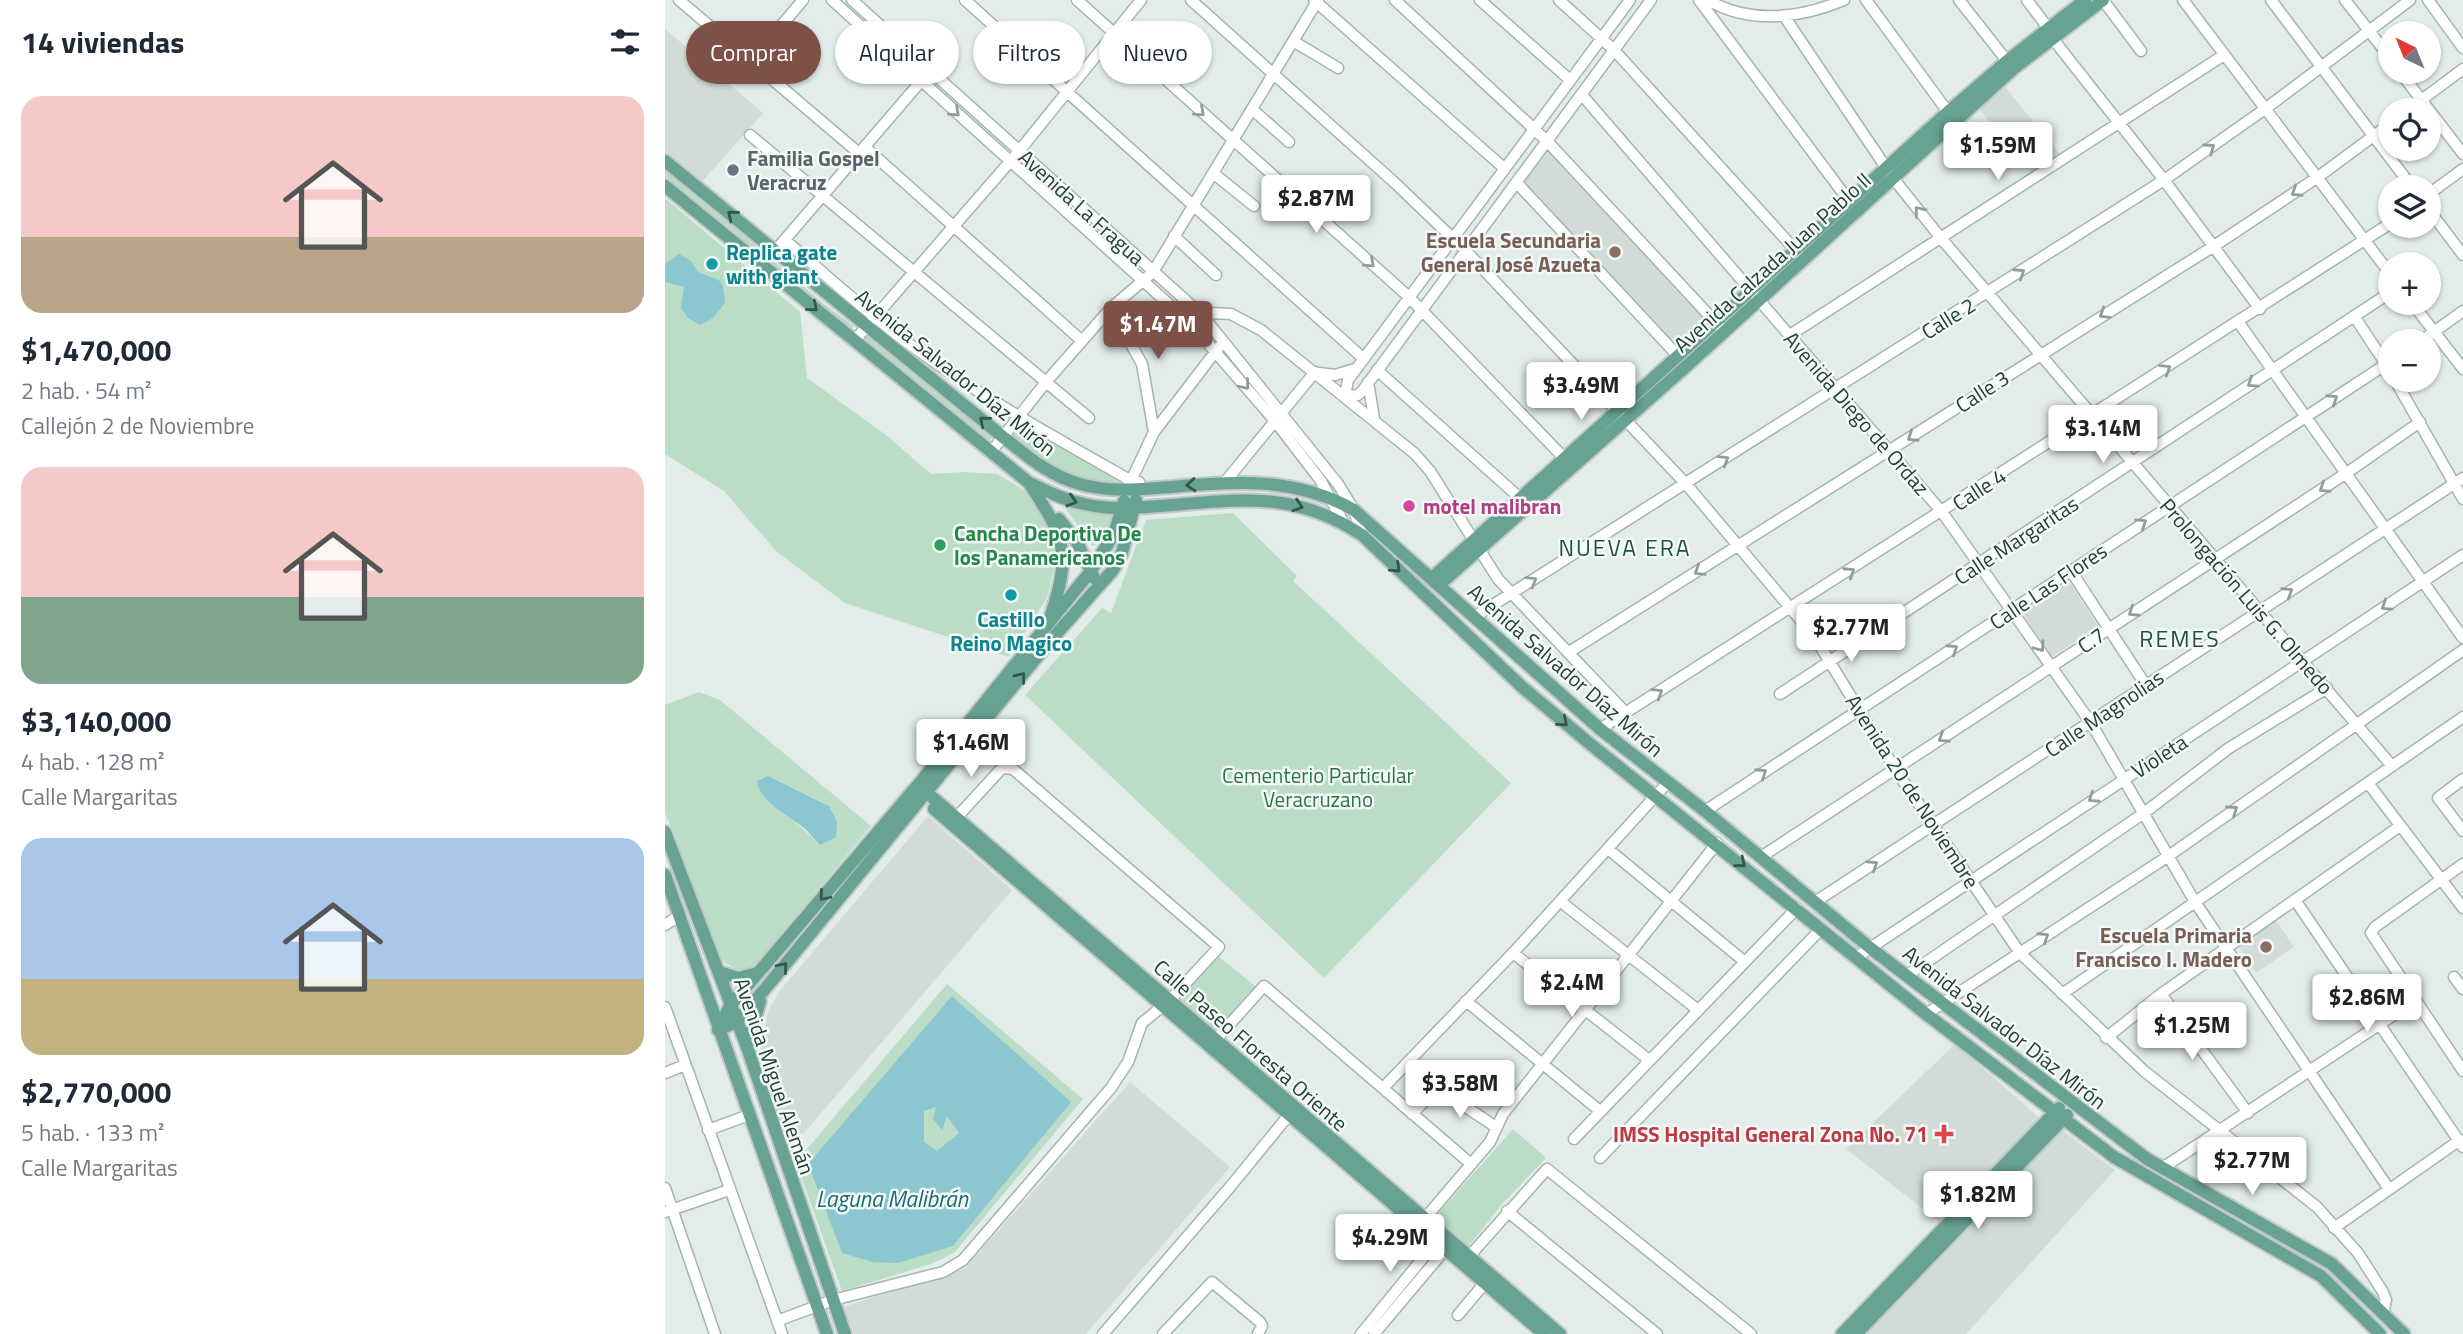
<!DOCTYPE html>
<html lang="es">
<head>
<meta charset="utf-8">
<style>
  :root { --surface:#fff; --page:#f2f2f3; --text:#1f2937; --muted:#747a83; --accent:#7d5048 }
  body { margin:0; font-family:"Titillium Web",sans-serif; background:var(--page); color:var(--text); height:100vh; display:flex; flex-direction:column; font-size:26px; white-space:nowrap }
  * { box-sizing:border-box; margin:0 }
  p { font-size:23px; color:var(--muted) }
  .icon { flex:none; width:38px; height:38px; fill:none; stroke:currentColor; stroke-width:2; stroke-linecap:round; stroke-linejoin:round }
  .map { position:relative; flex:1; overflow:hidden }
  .side { display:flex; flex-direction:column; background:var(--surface); width:665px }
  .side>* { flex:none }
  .banner { position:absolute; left:21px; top:21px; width:665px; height:63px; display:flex; gap:14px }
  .needle { width:46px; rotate:317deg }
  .tools { position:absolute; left:1713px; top:21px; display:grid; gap:14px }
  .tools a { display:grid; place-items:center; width:63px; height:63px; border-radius:50%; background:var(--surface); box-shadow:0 2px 5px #0004; font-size:35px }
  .price { position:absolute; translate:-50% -60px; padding:0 16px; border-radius:7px; background:#fff; color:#222; font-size:23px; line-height:46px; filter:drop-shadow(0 2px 4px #0008) }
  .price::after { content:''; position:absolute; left:50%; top:42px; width:21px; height:16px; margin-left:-10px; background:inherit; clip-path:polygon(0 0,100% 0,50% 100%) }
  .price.on { background:var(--accent); color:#fff }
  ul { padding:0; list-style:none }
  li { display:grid; align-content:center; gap:14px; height:371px; padding:0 21px }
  li span { display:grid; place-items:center; height:217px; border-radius:21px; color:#555 }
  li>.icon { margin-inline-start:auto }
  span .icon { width:126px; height:126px; fill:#fffc; stroke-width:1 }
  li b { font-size:30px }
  h2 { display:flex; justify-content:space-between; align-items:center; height:84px; padding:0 21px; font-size:30px }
  .tag { padding:0 24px; border-radius:32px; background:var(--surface); box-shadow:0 2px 5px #0004; font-size:24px; line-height:63px }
  .tag.on { background:var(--accent); color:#fff }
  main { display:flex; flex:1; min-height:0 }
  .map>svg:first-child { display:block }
</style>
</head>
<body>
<main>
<section class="side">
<h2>14 viviendas<svg class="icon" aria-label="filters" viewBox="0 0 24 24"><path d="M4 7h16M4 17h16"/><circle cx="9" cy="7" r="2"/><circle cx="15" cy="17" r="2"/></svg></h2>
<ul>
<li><span style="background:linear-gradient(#f6c9c9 65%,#b9a48a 0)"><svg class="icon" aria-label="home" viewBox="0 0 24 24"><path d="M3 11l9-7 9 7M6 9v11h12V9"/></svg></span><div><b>$1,470,000</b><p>2 hab. · 54 m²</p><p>Callejón 2 de Noviembre</p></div></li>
<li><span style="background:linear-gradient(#f6c9c9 60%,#7fa58c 0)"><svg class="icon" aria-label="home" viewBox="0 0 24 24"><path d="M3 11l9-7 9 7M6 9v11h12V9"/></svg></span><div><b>$3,140,000</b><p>4 hab. · 128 m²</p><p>Calle Margaritas</p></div></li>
<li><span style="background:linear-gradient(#a9c7e8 65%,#c2b280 0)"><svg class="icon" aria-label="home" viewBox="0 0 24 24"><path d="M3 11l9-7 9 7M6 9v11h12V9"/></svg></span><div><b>$2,770,000</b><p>5 hab. · 133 m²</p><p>Calle Margaritas</p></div></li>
</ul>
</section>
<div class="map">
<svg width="1798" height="1334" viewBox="0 0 1798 1334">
  <rect width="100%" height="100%" fill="#e2ece8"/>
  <path fill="#d1dcd7" d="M0 29 98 113 36 183 0 153Z
    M1339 86 1395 154 1367 172 1314 109Z
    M881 149 1043 323 1013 350 857 182Z
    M1404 581 1433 626 1387 657 1357 612Z
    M263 816 347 890 139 1133 128 1135 117 1131 98 1071 96 1048 103 1012 113 993Z
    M1611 921 1629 947 1591 973 1573 946Z
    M1290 1044 1376 1119 1275 1222 1181 1149Z
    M465 1082 565 1167 421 1334H189L178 1307 300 1268Z
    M1394 1128 1450 1170 1301 1334H1199Z"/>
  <path fill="#bbddc5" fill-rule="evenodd" d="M0 168 160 305 189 326 185 331 0 183Z
    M0 198 135 312 142 378 221 435 266 474 301 472 332 474 372 498 390 531 391 559 382 598 344 657 180 603 111 551 59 491 0 454Z
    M202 335 327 437 323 443 198 341Z
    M354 422 453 476 451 485C400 480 382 469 345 434Z
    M399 506 446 516 442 539 427 546Z
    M568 513 632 576 628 581 846 783 659 978 360 695 437 608 446 613 481 520Z
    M34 692 55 700 206 826 92 963C78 974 67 970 56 958L0 812V705ZM103 776 161 804 153 844C135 824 114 810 95 790V779Z
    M553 956 591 987 550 1031 513 1001Z
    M282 984 418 1099 289 1253 266 1264 177 1291 131 1162Z
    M848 1129 881 1158 838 1203 802 1248 769 1218Z"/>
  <path fill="#8bc6d1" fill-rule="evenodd" d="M14 254 26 261 33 272C56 282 58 275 60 303L48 318 35 325 23 318 16 308 19 287 0 282V264Z
    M103 776 164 806 172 822 171 837 155 845C149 840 145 833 139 828 124 815 95 803 92 781Z
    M287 996 406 1102 288 1246 233 1263 208 1262 177 1253 143 1164ZM271 1107 268 1119 277 1130 282 1116 294 1133 272 1151 259 1142V1111Z"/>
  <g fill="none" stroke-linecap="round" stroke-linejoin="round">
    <defs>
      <path id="minor" d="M14 0 195 154
        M167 0 527 325 610 421 656 481 679 524
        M187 0 537 315 673 484 689 510 697 535
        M300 0 699 359
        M412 0 744 297 900 459
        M526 0 730 183 801 251 1021 484 1149 636 1230 769 1355 953 1479 1071 1652 1207 1693 1253 1718 1292 1721 1300 1718 1313
        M649 0 840 169
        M730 0 882 141 1055 327
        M815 0 905 80
        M894 0 949 50 1134 254
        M1034 0 1184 201
        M1043 0C1085 25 1136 18 1179 0
        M1201 0 1283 112
        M1294 0 1342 61
        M1362 0 1383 28
        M1438 0 1476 51
        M1518 0 1726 275
        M1606 0 1747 187
        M1680 0 1726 59
        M1763 0 1798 48
        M1119 16 1228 178 1275 237 1727 766
        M1388 39 1499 180 1595 309
        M628 41 673 68
        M86 61 138 0
        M1735 72 1798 154
        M917 95 1277 512 1426 723 1530 902 1724 1189
        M587 109 624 142
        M1743 110 1798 69
        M85 135 424 418
        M201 148 417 341
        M548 173 589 206
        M852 183 1013 356
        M1764 194 1798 169
        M1764 210 1798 255
        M509 236 551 275
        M120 240C161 275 202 313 247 346 316 397 391 438 465 480L474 482
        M110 251 257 80
        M1747 303 1798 369
        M446 308 477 364 489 432
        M1689 316 1726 372
        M534 318 544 313 566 314 596 330 749 453 765 471 833 579 961 713
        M1574 323 1798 638
        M1125 335 1559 55
        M189 341 355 150 476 0
        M1756 341 1798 311
        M712 370 856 499
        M654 373 670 375 690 369
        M1730 380 1798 499
        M703 382 709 418
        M680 395 683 380 965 0
        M682 396 693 395 698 390 986 0
        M326 452 381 382 446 308 488 272 653 0
        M560 482 650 372
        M464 485 489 432 554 347
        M1406 571 1480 684
        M809 617 1499 180 1600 109 1745 0
        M904 652 1549 246 1653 177 1726 123
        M1115 694 1726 292
        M935 729 1726 223
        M1798 779 1773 798 1798 831
        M1703 783 1798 908
        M1040 811 1726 361
        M943 849 1080 962
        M1096 857 1683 472 1755 422
        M1798 864 1710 927 1706 933 1798 1071
        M1630 900 1798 1147
        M895 901 1033 1010
        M1150 902 1798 478
        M0 925 14 916
        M848 953 984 1060
        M1190 958 1798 555
        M1241 976 1479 813 1564 748 1662 688
        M1789 977 1798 989
        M1397 994 1798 717
        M1496 994 1583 1113
        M801 1001 935 1111
        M0 1007 117 1334
        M1261 1014 1502 857 1798 650
        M1441 1038 1496 994 1735 826
        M547 1044 599 986 806 1164
        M0 1073 20 1065
        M718 1088 848 953 1003 782
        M747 1114 772 1088 831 1127
        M43 1130 84 1115
        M909 1139 1132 908
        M935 1158 1156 929
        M1499 1167 1750 1001
        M0 1188 50 1334
        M842 1211 992 1334
        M0 1212 64 1190
        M756 1223 825 1142 838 1114 1052 843
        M1669 1228 1795 1140
        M801 1260 882 1169 1086 1334
        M793 1315 819 1284
        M112 1321 168 1300 278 1272 298 1260 446 1088 463 1062 477 1023 505 1000 554 947 348 769 337 768 292 817
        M438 1334 565 1187 628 1110
        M498 1334 547 1282 595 1322 597 1326 593 1334
        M696 1334 775 1237
        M709 1334 783 1246"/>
      <path id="major" d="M0 161 338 437C362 456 385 476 415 484 446 493 475 489 506 487 570 481 631 477 689 510L935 729 1040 811 1204 947 1482 1159 1667 1264 1739 1334
        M0 186 363 482C381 491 399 500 419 504 443 510 470 508 494 506 573 500 627 489 697 535L856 686 924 743 1261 1014 1449 1157 1656 1276 1715 1334
        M364 483C399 537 407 551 386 615
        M394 519 412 542 429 578
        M767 578 1283 112 1342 61 1420 0
        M774 585 1026 362 1348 69 1438 0
        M253 785 895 1334
        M269 809 879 1334
        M0 832 82 1047 180 1334
        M0 875 162 1334
        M54 972 73 978 93 973
        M53 1030 71 1022 100 989 386 640 448 570 457 553 471 500
        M53 1030 65 1006 253 785 425 572 449 534 459 501
        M82 1047 95 1001
        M1177 1334 1394 1108
        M1191 1334 1402 1115"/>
    </defs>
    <use href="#minor" stroke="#a5b4af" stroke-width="13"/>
    <use href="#major" stroke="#c1c9c7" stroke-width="16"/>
    <use href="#minor" stroke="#fff" stroke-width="10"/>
    <use href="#major" stroke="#67a293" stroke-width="12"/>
  </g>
  <defs><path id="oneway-chevron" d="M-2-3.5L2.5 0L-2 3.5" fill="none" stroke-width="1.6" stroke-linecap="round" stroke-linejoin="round" transform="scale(1.75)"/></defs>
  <g stroke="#909e9a">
    <use href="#oneway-chevron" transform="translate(290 112) rotate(43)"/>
    <use href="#oneway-chevron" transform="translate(535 112) rotate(42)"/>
    <use href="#oneway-chevron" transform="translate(1545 148) rotate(-35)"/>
    <use href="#oneway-chevron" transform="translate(1631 192) rotate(147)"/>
    <use href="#oneway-chevron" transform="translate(1254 211) rotate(-129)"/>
    <use href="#oneway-chevron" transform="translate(705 263) rotate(42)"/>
    <use href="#oneway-chevron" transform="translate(1355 273) rotate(-33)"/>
    <use href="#oneway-chevron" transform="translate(1439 314) rotate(148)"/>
    <use href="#oneway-chevron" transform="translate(1501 369) rotate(-32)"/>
    <use href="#oneway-chevron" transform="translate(1587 383) rotate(146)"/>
    <use href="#oneway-chevron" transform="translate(580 385) rotate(50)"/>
    <use href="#oneway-chevron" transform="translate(1668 399) rotate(-33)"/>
    <use href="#oneway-chevron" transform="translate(1247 437) rotate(147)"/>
    <use href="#oneway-chevron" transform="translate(1059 460) rotate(-32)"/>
    <use href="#oneway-chevron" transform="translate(1659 488) rotate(147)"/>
    <use href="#oneway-chevron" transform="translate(1477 523) rotate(-34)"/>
    <use href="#oneway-chevron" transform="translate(1034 571) rotate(148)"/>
    <use href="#oneway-chevron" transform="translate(1185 572) rotate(-33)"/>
    <use href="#oneway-chevron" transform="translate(867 581) rotate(-32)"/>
    <use href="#oneway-chevron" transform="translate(1623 592) rotate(-32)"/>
    <use href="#oneway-chevron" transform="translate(1721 606) rotate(146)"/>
    <use href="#oneway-chevron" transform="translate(1468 612) rotate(147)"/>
    <use href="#oneway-chevron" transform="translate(1375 647) rotate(54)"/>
    <use href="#oneway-chevron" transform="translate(1288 649) rotate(-33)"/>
    <use href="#oneway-chevron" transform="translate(993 693) rotate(-32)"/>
    <use href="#oneway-chevron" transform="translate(1278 738) rotate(147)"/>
    <use href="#oneway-chevron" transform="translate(1097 773) rotate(-33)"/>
    <use href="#oneway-chevron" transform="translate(1428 798) rotate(147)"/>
    <use href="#oneway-chevron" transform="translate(1568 810) rotate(-35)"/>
    <use href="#oneway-chevron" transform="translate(1208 865) rotate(-33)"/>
    <use href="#oneway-chevron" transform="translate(1379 937) rotate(-33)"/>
  </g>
  <g stroke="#33574d">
    <use href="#oneway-chevron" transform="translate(67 215) rotate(-141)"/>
    <use href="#oneway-chevron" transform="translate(148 307) rotate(40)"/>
    <use href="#oneway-chevron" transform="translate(319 421) rotate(-141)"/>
    <use href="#oneway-chevron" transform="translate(526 485) rotate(175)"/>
    <use href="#oneway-chevron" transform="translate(407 501) rotate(17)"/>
    <use href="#oneway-chevron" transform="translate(633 506) rotate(18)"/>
    <use href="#oneway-chevron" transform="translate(731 568) rotate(43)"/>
    <use href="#oneway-chevron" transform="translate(356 677) rotate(-51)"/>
    <use href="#oneway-chevron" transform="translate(898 722) rotate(41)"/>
    <use href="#oneway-chevron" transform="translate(1076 863) rotate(39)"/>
    <use href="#oneway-chevron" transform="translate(159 896) rotate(130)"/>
    <use href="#oneway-chevron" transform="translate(118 967) rotate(-50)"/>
  </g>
  <circle fill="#6b7280" stroke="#f3f9f6" stroke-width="2.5" cx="68" cy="170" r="7"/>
  <g fill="#8d6e63" stroke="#f3f9f6" stroke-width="2.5">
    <circle cx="950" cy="252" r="7"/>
    <circle cx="1601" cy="947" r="7"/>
  </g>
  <g fill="#0f9aa8" stroke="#f3f9f6" stroke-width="2.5">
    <circle cx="47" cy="264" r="7"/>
    <circle cx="346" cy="595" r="7"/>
  </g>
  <circle fill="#d1479c" stroke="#f3f9f6" stroke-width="2.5" cx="744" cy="506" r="7"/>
  <circle fill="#2e9e5b" stroke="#f3f9f6" stroke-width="2.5" cx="275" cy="545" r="7"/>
  <path fill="#e0444e" stroke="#f3f9f6" stroke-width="2.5" d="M1275.5 1123.5h7v7h7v7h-7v7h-7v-7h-7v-7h7z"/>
  <g text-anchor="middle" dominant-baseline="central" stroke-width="5" stroke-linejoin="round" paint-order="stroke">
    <g font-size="21" font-weight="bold" fill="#5b616d" stroke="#f3f9f6" text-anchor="start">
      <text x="82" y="158">Familia Gospel<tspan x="82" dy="24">Veracruz</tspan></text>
    </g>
    <g font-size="21" fill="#223e36" stroke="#f3f9f6">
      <text transform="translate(417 207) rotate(42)">Avenida La Fragua</text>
      <text transform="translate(1107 262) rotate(-42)">Avenida Calzada Juan Pablo II</text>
      <text transform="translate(1283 318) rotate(-32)">Calle 2</text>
      <text transform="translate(291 372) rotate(39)">Avenida Salvador Díaz Mirón</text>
      <text transform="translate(1317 391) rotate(-33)">Calle 3</text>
      <text transform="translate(1192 413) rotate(49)">Avenida Diego de Ordaz</text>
      <text transform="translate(1314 489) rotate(-33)">Calle 4</text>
      <text transform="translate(1351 540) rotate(-33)">Calle Margaritas</text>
      <text transform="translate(1383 586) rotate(-34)">Calle Las Flores</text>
      <text transform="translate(1582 596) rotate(49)">Prolongación Luis G. Olmedo</text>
      <text transform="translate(1426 640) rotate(-35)">C.7</text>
      <text transform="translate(901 670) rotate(41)">Avenida Salvador Díaz Mirón</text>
      <text transform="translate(1439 713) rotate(-34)">Calle Magnolias</text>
      <text transform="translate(1494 756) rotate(-33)">Violeta</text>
      <text transform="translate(1248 791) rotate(57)">Avenida 20 de Noviembre</text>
      <text transform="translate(1340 1027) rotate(38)">Avenida Salvador Díaz Mirón</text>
      <text transform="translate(586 1045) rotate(41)">Calle Paseo Floresta Oriente</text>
      <text transform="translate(110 1076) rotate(71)">Avenida Miguel Alemán</text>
    </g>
    <g font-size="21" font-weight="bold" fill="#785e54" stroke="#f3f9f6" text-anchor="end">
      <text x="936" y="240">Escuela Secundaria<tspan x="936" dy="24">General José Azueta</tspan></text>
      <text x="1587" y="935">Escuela Primaria<tspan x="1587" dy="24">Francisco I. Madero</tspan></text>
    </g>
    <g font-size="21" font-weight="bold" fill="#0d838f" stroke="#f3f9f6" text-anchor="start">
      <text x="61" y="252">Replica gate<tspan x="61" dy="24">with giant</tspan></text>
      <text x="346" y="619" text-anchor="middle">Castillo<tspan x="346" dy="24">Reino Magico</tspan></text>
    </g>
    <g font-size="21" font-weight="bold" fill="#b23c85" stroke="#f3f9f6" text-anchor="start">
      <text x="758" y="506">motel malibran</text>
    </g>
    <g font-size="21" font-weight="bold" fill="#27864d" stroke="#f3f9f6" text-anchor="start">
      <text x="289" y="533">Cancha Deportiva De<tspan x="289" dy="24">los Panamericanos</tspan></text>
    </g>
    <g font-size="21" fill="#2d7448" stroke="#f3f9f6">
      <text x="653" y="775">Cementerio Particular<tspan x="653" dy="24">Veracruzano</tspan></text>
    </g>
    <g font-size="21" font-weight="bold" fill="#be3a42" stroke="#f3f9f6" text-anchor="end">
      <text x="1263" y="1134">IMSS Hospital General Zona No. 71</text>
    </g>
    <g font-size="23" letter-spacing="2" fill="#1e5044" stroke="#f3f9f6">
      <text x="960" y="547">NUEVA ERA</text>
      <text x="1515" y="638">REMES</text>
    </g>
    <g font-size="23" font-style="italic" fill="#1c6a79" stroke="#f3f9f6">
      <text x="227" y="1198">Laguna Malibrán</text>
    </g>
  </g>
</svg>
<div class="tools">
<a><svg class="needle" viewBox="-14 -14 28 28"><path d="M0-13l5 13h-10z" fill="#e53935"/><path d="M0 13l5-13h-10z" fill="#747a83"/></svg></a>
<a><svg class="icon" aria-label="locate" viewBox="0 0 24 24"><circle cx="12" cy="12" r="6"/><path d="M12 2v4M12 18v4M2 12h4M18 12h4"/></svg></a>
<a><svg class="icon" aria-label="layers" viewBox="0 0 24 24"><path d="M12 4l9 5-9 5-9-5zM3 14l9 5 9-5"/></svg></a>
<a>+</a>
<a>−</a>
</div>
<b class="price" style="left:1333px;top:182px">$1.59M</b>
<b class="price" style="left:651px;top:235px">$2.87M</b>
<b class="price on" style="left:493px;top:361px">$1.47M</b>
<b class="price" style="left:916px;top:422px">$3.49M</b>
<b class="price" style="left:1438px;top:465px">$3.14M</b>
<b class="price" style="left:1186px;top:664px">$2.77M</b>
<b class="price" style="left:306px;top:779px">$1.46M</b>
<b class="price" style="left:907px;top:1019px">$2.4M</b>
<b class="price" style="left:1702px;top:1034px">$2.86M</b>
<b class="price" style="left:1527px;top:1062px">$1.25M</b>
<b class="price" style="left:795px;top:1120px">$3.58M</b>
<b class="price" style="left:1587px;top:1197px">$2.77M</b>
<b class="price" style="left:1313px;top:1231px">$1.82M</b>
<b class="price" style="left:725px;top:1274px">$4.29M</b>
<div class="banner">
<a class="tag on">Comprar</a>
<a class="tag">Alquilar</a>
<a class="tag">Filtros</a>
<a class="tag">Nuevo</a>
</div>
</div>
</main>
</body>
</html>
